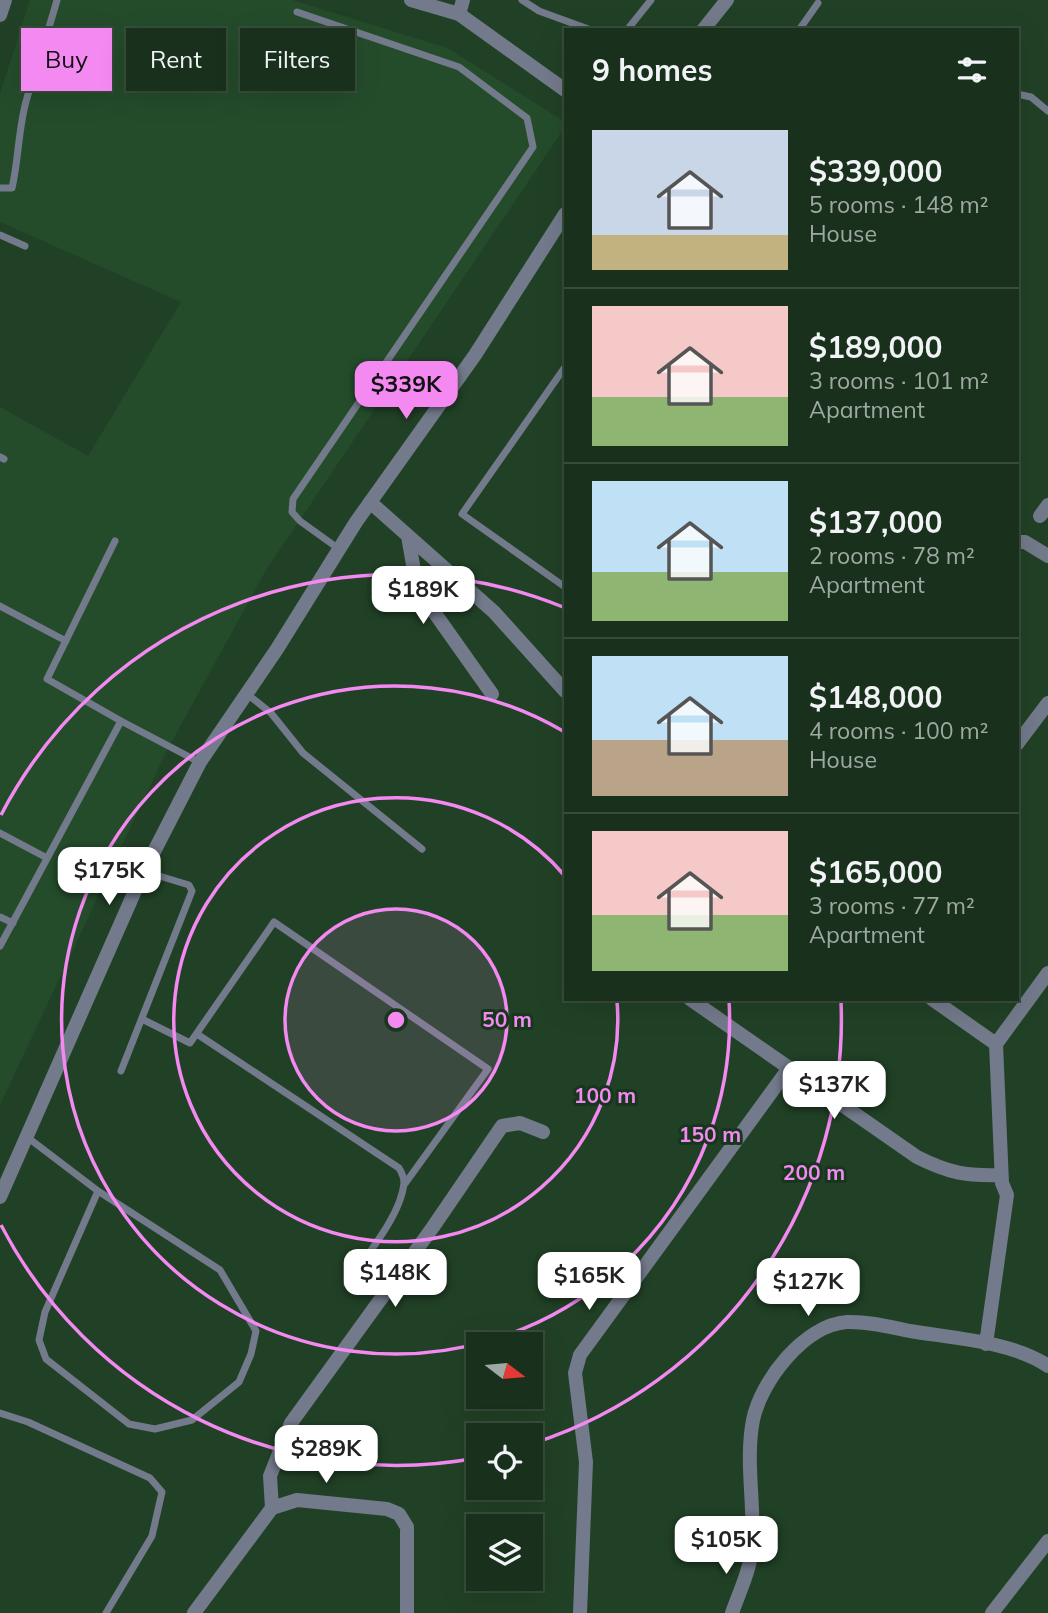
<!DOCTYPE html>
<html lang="en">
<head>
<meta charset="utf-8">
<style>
  :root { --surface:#19311c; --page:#223925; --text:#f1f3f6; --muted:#9fa9a3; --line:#374c3b; --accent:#f389f1 }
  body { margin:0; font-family:Mulish,sans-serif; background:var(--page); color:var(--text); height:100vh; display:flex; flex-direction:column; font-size:26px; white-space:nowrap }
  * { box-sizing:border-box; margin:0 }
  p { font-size:23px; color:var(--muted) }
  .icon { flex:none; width:38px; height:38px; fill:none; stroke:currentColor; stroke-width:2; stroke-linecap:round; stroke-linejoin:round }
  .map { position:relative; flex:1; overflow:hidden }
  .panel { position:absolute; left:564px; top:28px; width:455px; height:973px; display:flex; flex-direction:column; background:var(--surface); border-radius:0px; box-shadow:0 7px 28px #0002,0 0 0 2px var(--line) }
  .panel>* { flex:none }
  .top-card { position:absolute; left:21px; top:28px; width:438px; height:63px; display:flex; gap:14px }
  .needle { width:46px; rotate:106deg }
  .buttons { position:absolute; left:466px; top:1332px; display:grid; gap:14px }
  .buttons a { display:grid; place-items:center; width:77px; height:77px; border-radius:0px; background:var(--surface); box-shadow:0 7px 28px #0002,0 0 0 2px var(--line); font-size:35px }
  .price { position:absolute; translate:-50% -60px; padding:0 16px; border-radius:14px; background:#fff; color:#222; font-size:23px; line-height:46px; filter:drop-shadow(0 2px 4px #0008) }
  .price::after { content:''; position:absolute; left:50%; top:42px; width:21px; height:16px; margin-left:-10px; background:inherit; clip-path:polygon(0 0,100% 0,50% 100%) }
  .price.active { background:var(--accent); color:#111 }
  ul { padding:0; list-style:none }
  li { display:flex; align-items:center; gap:21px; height:175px; padding:0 28px }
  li+li { border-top:2px solid var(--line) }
  li span { display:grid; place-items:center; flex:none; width:196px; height:140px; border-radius:0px; color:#555 }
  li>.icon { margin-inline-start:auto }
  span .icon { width:84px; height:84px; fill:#fffc; stroke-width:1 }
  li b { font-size:30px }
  h2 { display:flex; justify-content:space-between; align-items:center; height:84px; padding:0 28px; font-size:30px }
  .chip { padding:0 24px; border-radius:0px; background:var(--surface); box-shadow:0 7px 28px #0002,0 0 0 2px var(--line); font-size:24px; line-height:63px }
  .chip.active { background:var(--accent); color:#111 }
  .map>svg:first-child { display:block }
</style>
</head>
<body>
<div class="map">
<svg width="1048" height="1613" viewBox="0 0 1048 1613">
  <rect width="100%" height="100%" fill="#214126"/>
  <path fill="#244c2b" d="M30 0H292L447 48 565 122V127L266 570 166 752 0 1105V407L88 456 181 302 0 222V94Z"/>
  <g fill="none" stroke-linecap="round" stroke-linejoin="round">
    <path stroke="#737a8b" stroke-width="7" d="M522 0 539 11 591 30
      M297 12 459 67 527 118 533 147 293 499 292 512 300 521 339 549
      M627 30 651 0
      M799 30 818 3
      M1017 94 1031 97 1048 111
      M0 188H12C19 158 18 128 27 98 36 65 48 33 57 0
      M0 235 25 246
      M565 367 462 514 565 587
      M0 457 4 459
      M115 541 47 679 121 721
      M0 606 66 641
      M247 694 271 713 303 753 422 849
      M0 833 47 858
      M0 917 13 923
      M0 946 121 721 199 762
      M142 1019 190 1043 274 922 488 1069 404 1185
      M197 1034 399 1168C402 1173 404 1177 404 1183 401 1216 365 1257 347 1284
      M121 1071 192 891 189 885 146 872
      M27 1137 98 1191 45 1312 39 1340 46 1359 129 1424 155 1429 192 1420 239 1382 251 1354 256 1331 220 1270 98 1191
      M0 1413 28 1422 150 1478 162 1492 152 1536 106 1613"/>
    <path stroke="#737a8b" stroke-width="14" d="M411 0 459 14 565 90
      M459 14 463 0
      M703 30 727 0
      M370 502 494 612 565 691
      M1040 516 1048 505
      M408 536 417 588 492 694
      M1017 542H1025L1048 556
      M1017 744 1048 703
      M690 999 917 1157C949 1173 965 1176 1001 1175
      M932 999 996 1044
      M996 1044 1048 973
      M0 1197 142 875 200 762 277 649 356 522 475 355 565 214
      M986 1344 1007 1195 1002 1183 996 1044
      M272 1508 270 1476 291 1423 433 1227 502 1126 520 1123 543 1132
      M194 1613 272 1508 297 1500 387 1509 399 1514 407 1527V1613
      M580 1613 586 1462 575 1373 580 1355 789 1068
      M732 1613C739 1593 751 1568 752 1547 755 1505 745 1461 753 1420 761 1381 804 1325 847 1322 868 1321 890 1327 910 1331 952 1338 1014 1342 1048 1366
      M992 1613 1048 1541"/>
    <path stroke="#737a8b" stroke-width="14" d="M0 15 5 0"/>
  </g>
  <circle cx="396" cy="1020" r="111" fill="#f389f1" fill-opacity=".12"/>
  <g fill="none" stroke="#f389f1" stroke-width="3.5">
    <circle cx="396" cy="1020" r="111"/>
    <path d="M617 1001A222 222 0 1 1 565 876"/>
    <path d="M729 1000A334 334 0 1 1 563 731"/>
    <path d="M477 1458A445 445 0 0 1 1 1225M1 815A445 445 0 0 1 563 607M841 1001A445 445 0 0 1 534 1443"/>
  </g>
  <circle cx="396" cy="1020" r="10" fill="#f389f1" stroke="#16371c" stroke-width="3.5"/>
  <g font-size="21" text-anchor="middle" font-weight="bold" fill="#f389f1" stroke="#16371c" stroke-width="6" stroke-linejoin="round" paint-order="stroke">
    <text x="507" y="1027">50 m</text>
    <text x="605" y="1103">100 m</text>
    <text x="710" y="1142">150 m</text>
    <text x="814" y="1180">200 m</text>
  </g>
</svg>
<div class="buttons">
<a><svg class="needle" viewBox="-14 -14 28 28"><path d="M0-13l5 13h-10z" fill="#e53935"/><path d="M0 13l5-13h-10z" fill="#9fa9a3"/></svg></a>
<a><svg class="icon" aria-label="locate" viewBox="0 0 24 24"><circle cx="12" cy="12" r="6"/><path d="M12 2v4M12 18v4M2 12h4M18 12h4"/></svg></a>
<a><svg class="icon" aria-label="layers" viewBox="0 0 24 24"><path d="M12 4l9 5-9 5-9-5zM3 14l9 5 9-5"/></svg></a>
</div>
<b class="price active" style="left:406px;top:421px">$339K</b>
<b class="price" style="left:423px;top:626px">$189K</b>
<b class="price" style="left:109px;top:907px">$175K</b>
<b class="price" style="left:834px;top:1121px">$137K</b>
<b class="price" style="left:395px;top:1309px">$148K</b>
<b class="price" style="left:589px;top:1312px">$165K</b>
<b class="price" style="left:808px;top:1318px">$127K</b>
<b class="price" style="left:326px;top:1485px">$289K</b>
<b class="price" style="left:726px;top:1576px">$105K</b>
<div class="top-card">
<a class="chip active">Buy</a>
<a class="chip">Rent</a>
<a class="chip">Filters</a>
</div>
<section class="panel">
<h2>9 homes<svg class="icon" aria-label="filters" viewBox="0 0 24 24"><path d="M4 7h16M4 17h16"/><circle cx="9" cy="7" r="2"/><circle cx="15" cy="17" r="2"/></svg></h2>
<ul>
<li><span style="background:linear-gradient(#c9d6e8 75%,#c2b280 0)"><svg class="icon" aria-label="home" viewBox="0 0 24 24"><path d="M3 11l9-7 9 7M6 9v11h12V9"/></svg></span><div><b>$339,000</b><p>5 rooms · 148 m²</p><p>House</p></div></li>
<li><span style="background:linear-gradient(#f6c9c9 65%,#8fb573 0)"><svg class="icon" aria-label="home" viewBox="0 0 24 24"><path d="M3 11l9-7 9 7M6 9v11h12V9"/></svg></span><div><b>$189,000</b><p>3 rooms · 101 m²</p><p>Apartment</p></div></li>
<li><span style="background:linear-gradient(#bfe0f5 65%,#8fb573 0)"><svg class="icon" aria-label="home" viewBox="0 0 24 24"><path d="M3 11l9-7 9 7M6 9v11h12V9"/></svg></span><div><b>$137,000</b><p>2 rooms · 78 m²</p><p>Apartment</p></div></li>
<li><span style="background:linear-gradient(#bfe0f5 60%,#b9a48a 0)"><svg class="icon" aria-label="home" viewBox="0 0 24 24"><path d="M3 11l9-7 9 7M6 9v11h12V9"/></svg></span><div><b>$148,000</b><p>4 rooms · 100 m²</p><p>House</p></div></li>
<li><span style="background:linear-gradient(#f6c9c9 60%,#8fb573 0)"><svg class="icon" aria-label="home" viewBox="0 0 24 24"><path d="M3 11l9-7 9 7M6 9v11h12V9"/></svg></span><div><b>$165,000</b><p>3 rooms · 77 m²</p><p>Apartment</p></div></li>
</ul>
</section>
</div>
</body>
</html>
